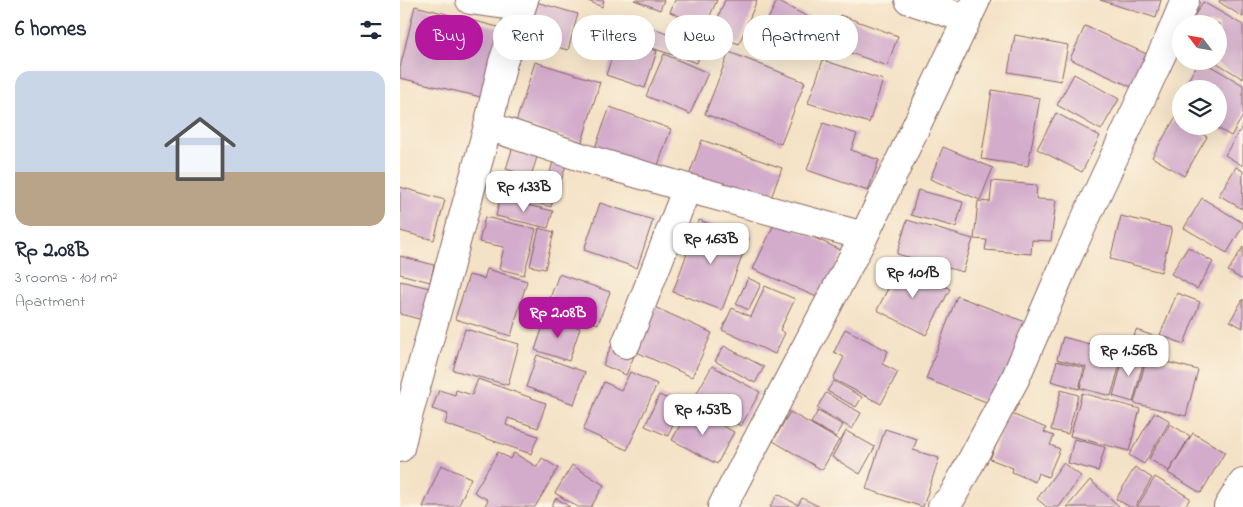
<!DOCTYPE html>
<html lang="en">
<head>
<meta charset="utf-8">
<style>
  :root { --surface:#fff; --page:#f6f6f7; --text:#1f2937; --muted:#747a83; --accent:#b5179e }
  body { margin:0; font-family:"Indie Flower",sans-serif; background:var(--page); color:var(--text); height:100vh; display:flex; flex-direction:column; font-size:19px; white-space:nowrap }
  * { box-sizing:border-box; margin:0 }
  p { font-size:16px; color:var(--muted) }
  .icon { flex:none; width:28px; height:28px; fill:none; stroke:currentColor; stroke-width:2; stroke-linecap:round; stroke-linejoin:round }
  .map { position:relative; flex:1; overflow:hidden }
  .drawer { display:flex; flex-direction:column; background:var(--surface); width:400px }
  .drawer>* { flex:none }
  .hud { position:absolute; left:15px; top:15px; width:475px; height:45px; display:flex; gap:10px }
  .needle { width:32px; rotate:301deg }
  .tools { position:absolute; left:772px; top:15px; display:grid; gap:10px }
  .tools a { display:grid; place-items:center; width:55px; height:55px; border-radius:50%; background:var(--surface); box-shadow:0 5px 20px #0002; font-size:25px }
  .price { position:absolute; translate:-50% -42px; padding:0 11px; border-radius:10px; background:#fff; color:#222; font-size:16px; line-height:32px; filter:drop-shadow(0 1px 2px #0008) }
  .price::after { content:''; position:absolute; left:50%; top:30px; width:15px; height:11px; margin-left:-8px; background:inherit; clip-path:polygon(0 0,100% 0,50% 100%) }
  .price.current { background:var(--accent); color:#fff }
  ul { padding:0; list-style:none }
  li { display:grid; align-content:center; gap:10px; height:265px; padding:0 15px }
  li span { display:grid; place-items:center; height:155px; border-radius:15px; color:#555 }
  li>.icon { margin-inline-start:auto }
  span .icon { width:90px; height:90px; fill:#fffc; stroke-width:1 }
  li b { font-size:21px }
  h2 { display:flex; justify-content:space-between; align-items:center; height:60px; padding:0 15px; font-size:21px }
  .chip { padding:0 18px; border-radius:22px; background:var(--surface); box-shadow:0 5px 20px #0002; font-size:18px; line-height:45px }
  .chip.current { background:var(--accent); color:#fff }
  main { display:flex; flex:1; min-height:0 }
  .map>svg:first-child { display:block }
</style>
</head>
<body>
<main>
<section class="drawer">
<h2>6 homes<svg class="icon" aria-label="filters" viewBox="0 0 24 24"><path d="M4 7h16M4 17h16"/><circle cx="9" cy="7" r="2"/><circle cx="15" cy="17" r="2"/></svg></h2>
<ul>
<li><span style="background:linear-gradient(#c9d6e8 65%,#b9a48a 0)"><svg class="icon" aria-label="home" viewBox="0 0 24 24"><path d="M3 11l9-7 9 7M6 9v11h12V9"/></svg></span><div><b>Rp 2.08B</b><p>3 rooms · 101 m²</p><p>Apartment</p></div></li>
</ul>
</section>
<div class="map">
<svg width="843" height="507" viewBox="0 0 843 507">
  <rect width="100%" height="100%" fill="#fcf5e5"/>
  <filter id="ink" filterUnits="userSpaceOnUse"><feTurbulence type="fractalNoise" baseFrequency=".02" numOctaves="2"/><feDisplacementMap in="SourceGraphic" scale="10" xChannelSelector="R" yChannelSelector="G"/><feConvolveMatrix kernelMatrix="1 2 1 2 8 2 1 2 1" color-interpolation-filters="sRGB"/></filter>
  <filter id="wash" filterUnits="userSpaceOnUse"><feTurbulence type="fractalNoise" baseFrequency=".0096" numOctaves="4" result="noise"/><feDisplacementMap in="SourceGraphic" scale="20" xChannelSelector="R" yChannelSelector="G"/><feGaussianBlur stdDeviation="1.12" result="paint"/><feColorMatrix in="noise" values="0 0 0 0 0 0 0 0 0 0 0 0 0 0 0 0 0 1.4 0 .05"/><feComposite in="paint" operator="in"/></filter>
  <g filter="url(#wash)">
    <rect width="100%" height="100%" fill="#f4e2c6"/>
    <g id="blocks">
      <path fill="#d3accc" d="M186 0H204L202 7Z
        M234 0H264L260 10Z
        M275 0H317L305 27 270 12Z
        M325 0H357L339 44 312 33Z
        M700 0H761L756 18Z
        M820 0H843V17L819 2Z
        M377 1 414 20 401 47 363 29Z
        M136 2 178 14 168 50 126 39Z
        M803 2 843 25V79L814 61H819V24H792L790 23Z
        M15 6 102 28 85 98 0 78V68Z
        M440 15 498 36 487 66 429 45Z
        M237 23 303 45 297 63 231 41Z
        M685 26 751 56 736 89 670 59Z
        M615 35 668 45 661 81 608 72Z
        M218 38 257 51 245 88 206 75Z
        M329 52 405 82 381 144 305 114Z
        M264 54 308 73 290 114 246 96Z
        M423 60 483 80 469 123 408 103Z
        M799 61H802L843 85V116L831 136 814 126H819V89H783Z
        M135 62 200 82 182 142 116 122Z
        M674 74 719 99 701 130 657 105Z
        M592 90 640 98 628 166 581 159Z
        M781 91V106L775 103Z
        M210 107 271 129 254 176 193 153Z
        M656 113 700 136 682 172 637 149Z
        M775 118 781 122V126H789L807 137 784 176 752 157Z
        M423 123 457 134 451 150 479 160 468 191 407 170Z
        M843 125V166L825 155Z
        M302 140 382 168 368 206 288 178Z
        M114 143 139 151 131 176 106 169Z
        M543 147 593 168 580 200 530 179Z
        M155 155 168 159 156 197H154L151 207 111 195 117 178 146 186Z
        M836 167 843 171 842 209 819 195Z
        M592 181 637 185 636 199 656 200 651 241 632 240 631 254 585 250 587 240 574 239 578 201 590 202Z
        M0 187 45 200 34 240 0 231Z
        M518 190 563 202 556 227 511 215Z
        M802 198 843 223V226L827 253 784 228Z
        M100 199 153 211 148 228 96 216Z
        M200 203 253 220 237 268 184 250Z
        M721 216 772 228 761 272 710 259Z
        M85 217 136 229 124 275 99 269 104 247 79 242Z
        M299 220 349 238 322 310 273 292Z
        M376 220 443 251 421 299 353 269Z
        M507 220 573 239 563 272 497 254Z
        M139 228 154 232 145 269 130 266Z
        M788 247 813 262 797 289 771 274Z
        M843 247V280L828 271Z
        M0 256 34 265 30 282 0 274Z
        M501 263 550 289 526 335 477 310Z
        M87 269 127 281 111 336 55 319 69 275 84 279Z
        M159 274 210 292 198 324 147 306Z
        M348 278 361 284 349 310 336 304Z
        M0 281 30 288 23 320 0 314Z
        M365 286 395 299 380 330 385 333 375 354 322 330 332 308 351 317Z
        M777 293 800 302 784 344 760 335Z
        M557 296 628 323 597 406 526 379Z
        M843 299V328L830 321Z
        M250 305 312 333 292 377 230 349Z
        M146 317 180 328 169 361 135 350Z
        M65 329 119 344 108 385 53 370Z
        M445 329 488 351 482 364 498 372 481 404 433 379 444 357 434 352Z
        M736 330 760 338 753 357 730 350Z
        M663 337 723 353 711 396 680 388 686 367 657 359Z
        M211 346 234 356 226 375 203 365Z
        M324 346 364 367 355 383 315 361Z
        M725 352 745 357 733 402 713 396Z
        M137 355 185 372 174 404 126 387Z
        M747 357 798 370 786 416 734 403Z
        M657 361 684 368 679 389 651 381Z
        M312 366 360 392 341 426 293 400Z
        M230 372 257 384 227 450 183 430 204 382 221 390Z
        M78 379 146 403 138 428 108 418 106 425 138 436 131 454 45 424 48 414 32 409 39 390 55 395 56 390 72 395Z
        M434 381 462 397 456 407 427 391Z
        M661 390 678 395 668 434 651 430Z
        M426 393 461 413 452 429 417 408Z
        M682 393 740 409 729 451 670 436Z
        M259 395 281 405 268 436 245 426Z
        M289 408 334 432 317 464 272 440Z
        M418 411 443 425 436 437 411 423Z
        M390 412 439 440 422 470 373 441Z
        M755 412 770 421 744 464 729 455Z
        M609 413 646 428 644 432 654 436 650 445 660 449 648 477 638 473 635 482 612 472 613 468 590 459Z
        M770 424 790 436 769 471 749 459Z
        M485 429 517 439 513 450 539 458 523 507 466 489Z
        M446 431 475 447 460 474 432 457Z
        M793 433 825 452 801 493 768 473Z
        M674 439 705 447 698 471 668 463Z
        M98 452 110 459 114 453 137 467 142 458 158 468 135 507H84L88 500 74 492Z
        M663 463 681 476 659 507H647L637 499Z
        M41 465 71 478 58 507H23Z
        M172 465 204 485 191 507H178L155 493Z
        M735 467 752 478 735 507H730L716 499Z
        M755 477 790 498 785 507H737Z
        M690 480 720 507H667Z
        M378 494 398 505 402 498 420 507H370Z
        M156 498 170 507H151Z"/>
    </g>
  </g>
  <g filter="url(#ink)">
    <use href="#blocks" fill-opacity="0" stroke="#866361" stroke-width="1"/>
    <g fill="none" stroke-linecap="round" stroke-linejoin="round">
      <defs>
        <path id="minor" d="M70 0 121 7
          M509 0 567 19
          M88 126 187 159 287 188 464 236
          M226 344 287 188
          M0 448 4 431 88 126 103 62 124 0
          M322 507 464 236 576 0
          M542 507 552 497 615 379 669 254 768 41 785 0"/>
        <path id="tertiary" d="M828 507 843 483"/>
      </defs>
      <use href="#minor" stroke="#866361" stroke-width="30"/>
      <use href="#tertiary" stroke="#866361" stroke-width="30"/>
      <use href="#minor" stroke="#fff" stroke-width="28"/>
      <use href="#tertiary" stroke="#fff" stroke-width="28"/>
    </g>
  </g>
</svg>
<div class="tools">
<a><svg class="needle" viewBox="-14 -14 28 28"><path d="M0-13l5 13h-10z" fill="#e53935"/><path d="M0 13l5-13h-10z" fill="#747a83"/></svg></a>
<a><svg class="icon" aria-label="layers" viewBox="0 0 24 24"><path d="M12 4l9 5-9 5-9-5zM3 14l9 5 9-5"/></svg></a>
</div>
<b class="price" style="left:124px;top:213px">Rp 1.33B</b>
<b class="price" style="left:311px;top:265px">Rp 1.63B</b>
<b class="price" style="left:513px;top:299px">Rp 1.01B</b>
<b class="price current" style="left:158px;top:339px">Rp 2.08B</b>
<b class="price" style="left:729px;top:377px">Rp 1.56B</b>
<b class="price" style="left:303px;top:436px">Rp 1.53B</b>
<div class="hud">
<a class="chip current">Buy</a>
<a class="chip">Rent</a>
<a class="chip">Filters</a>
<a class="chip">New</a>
<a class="chip">Apartment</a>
</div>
</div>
</main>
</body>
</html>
